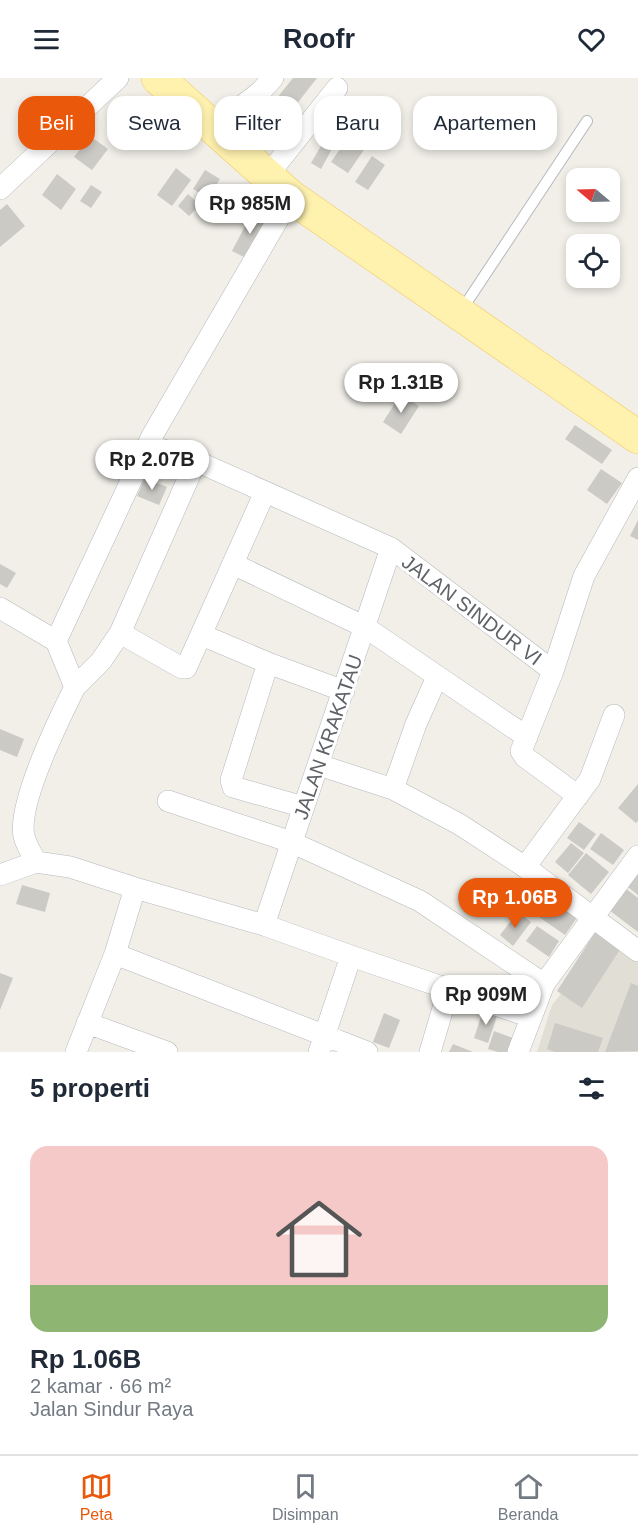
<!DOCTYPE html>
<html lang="id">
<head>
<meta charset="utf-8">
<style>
  :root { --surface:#fff; --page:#f2f2f3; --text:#1f2937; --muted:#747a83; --line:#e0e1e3; --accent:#ea580c }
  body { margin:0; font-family:Helvetica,sans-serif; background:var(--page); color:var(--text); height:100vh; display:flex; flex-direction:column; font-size:22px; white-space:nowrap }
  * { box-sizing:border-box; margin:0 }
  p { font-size:20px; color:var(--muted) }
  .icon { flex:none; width:33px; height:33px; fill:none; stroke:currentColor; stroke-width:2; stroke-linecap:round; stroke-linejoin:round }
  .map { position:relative; height:974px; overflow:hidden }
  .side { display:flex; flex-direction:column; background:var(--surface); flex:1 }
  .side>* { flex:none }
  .top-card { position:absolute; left:18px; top:18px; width:603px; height:54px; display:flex; gap:12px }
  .needle { width:39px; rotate:289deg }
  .controls { position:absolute; left:566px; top:90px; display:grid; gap:12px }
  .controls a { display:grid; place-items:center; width:54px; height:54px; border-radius:12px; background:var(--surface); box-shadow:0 3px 9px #0003; font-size:30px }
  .price { position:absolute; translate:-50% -51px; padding:0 14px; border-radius:21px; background:#fff; color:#222; font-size:20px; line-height:39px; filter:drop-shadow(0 2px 3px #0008) }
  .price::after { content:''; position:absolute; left:50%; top:36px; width:18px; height:14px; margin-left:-9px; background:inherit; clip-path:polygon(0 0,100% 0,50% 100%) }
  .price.current { background:var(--accent); color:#fff }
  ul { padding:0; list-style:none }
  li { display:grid; align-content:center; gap:12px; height:318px; padding:0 30px }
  li span { display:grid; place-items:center; height:186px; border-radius:18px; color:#555 }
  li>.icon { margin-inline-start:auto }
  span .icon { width:108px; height:108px; fill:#fffc; stroke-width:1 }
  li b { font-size:26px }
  h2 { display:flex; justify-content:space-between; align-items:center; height:72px; padding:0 30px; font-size:26px }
  .chip { padding:0 21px; border-radius:18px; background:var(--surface); box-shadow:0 3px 9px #0003; font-size:21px; line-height:54px }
  .chip.current { background:var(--accent); color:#fff }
  header { display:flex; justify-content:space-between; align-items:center; height:78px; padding:0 30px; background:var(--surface); font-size:27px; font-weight:700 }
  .dock { display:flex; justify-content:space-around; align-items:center; height:84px; border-top:2px solid var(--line); background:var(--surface); font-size:16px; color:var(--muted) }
  .dock a { display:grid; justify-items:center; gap:3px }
  .dock .current { color:var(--accent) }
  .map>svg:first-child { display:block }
</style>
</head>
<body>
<header><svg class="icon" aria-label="menu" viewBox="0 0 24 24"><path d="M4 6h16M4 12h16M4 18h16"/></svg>Roofr<svg class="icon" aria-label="heart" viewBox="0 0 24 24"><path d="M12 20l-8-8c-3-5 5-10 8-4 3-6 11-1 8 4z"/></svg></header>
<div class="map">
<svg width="638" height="974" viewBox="0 0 638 974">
  <rect width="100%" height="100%" fill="#f1efe8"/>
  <path fill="#e1ded6" d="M610 854 638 877V974H537L552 927Z"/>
  <path fill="#cccac5" d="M293 0H317L292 32 277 20Z
    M353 52 370 63 348 95 331 84Z
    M328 56 337 62 321 91 311 85Z
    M90 58 108 71 92 92 74 79Z
    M372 78 385 87 368 112 355 104Z
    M176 90 191 102 172 128 157 117Z
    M205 92 220 101 208 120 193 111Z
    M57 96 76 111 61 132 42 117Z
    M91 107 102 114 91 130 80 123Z
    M188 116 200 127 189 138 178 128Z
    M7 126 25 148 0 169V132Z
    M253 133 269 141 248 181 232 173Z
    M401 316 419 328 401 356 383 344Z
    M575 347 612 372 602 386 565 361Z
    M601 391 622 405 607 426 587 412Z
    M145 400 167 409 159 427 137 418Z
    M638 442V462L630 458Z
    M0 486 16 495 7 510 0 506Z
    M0 651 24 661 17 679 0 672Z
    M638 706V743L636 745 618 730Z
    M579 744 596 756 584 772 567 760Z
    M601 755 624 772 613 787 590 771Z
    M571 765 584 775 568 795 555 784Z
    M586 775 609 794 591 816 568 797Z
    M638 796V817L628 809Z
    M539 805 552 815 537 835 524 826Z
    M22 807 50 815 45 834 16 826Z
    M625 810 638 820V854L609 832Z
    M555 816 581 834 565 857 539 839Z
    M518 834 531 844 513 868 500 857Z
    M537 848 559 863 549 879 526 863Z
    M596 853 621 870 582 930 557 913Z
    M0 895 13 900 0 932Z
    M631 905 638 908V973L605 974Z
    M484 930 498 935 488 965 474 960Z
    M384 935 400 942 389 970 373 964Z
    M555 945 603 960 598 974H555L547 971Z
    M494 953 513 960 508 974H498L488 971Z
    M453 966 473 974H449Z"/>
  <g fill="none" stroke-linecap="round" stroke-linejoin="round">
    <defs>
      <path id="service" d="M461 233 587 43"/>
      <path id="minor" d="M214 50 260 14 273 0
        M268 97 337 10
        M0 111 118 0
        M148 367 196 383 391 470 553 593
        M233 486 365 549 527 659
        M0 530 56 563 75 609C60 639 17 726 24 758 26 767 32 776 36 784L70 789 135 810 264 847 351 878 531 939
        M120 555 182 590H186L265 414
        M202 557 268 585 344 613
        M56 563 152 358 291 119
        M268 585 231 702 233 709 304 729
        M75 609 101 583 120 555 196 383
        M319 687 393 711 459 746 525 789 638 873
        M393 711 416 646 437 599
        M578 718 525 679 521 673 553 593 584 498 638 400
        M168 723 291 764 420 823 544 906
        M525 789 590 701 614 637
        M0 797 36 784
        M264 847 391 470
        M115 876 367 974
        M87 945 167 974
        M76 974 115 876 135 810
        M319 974 351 878
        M430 974 449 910
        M518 974 544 906 638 778"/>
      <path id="primary" d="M158 0 291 119 638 359"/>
    </defs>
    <use href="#service" stroke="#b5b8bc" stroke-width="12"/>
    <use href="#minor" stroke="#b5b8bc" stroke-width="22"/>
    <use href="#primary" stroke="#f2c960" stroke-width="34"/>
    <use href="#service" stroke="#fff" stroke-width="10"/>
    <use href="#minor" stroke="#fff" stroke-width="21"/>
    <use href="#primary" stroke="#fff2af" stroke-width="33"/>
  </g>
  <g text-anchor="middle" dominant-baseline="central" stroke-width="6" stroke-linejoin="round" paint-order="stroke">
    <g font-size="20" fill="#5f6368" stroke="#fff">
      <text transform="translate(472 532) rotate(37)">JALAN SINDUR VI</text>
      <text transform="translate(328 659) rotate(-71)">JALAN KRAKATAU</text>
    </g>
  </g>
</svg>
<div class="controls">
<a><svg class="needle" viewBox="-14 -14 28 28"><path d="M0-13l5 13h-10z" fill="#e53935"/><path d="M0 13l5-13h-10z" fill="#747a83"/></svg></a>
<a><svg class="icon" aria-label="locate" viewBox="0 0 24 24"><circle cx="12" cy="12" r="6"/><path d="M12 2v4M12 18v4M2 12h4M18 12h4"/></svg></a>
</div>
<b class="price" style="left:250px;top:157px">Rp 985M</b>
<b class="price" style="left:401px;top:336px">Rp 1.31B</b>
<b class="price" style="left:152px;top:413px">Rp 2.07B</b>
<b class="price current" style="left:515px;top:851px">Rp 1.06B</b>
<b class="price" style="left:486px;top:948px">Rp 909M</b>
<div class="top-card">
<a class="chip current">Beli</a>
<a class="chip">Sewa</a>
<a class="chip">Filter</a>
<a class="chip">Baru</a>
<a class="chip">Apartemen</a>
</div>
</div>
<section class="side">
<h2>5 properti<svg class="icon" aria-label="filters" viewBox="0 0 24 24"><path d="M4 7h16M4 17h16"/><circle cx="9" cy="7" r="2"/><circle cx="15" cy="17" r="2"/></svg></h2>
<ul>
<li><span style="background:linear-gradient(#f6c9c9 75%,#8fb573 0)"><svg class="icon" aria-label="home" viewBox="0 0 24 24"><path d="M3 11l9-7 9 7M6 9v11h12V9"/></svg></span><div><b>Rp 1.06B</b><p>2 kamar · 66 m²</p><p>Jalan Sindur Raya</p></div></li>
</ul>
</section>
<nav class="dock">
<a class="current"><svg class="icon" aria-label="map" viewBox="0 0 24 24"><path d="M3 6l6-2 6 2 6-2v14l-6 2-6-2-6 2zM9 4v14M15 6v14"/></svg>Peta</a>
<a><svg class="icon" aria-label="saved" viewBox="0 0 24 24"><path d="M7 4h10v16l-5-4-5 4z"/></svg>Disimpan</a>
<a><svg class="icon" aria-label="home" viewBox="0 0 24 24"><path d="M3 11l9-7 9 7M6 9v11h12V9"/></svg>Beranda</a>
</nav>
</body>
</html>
